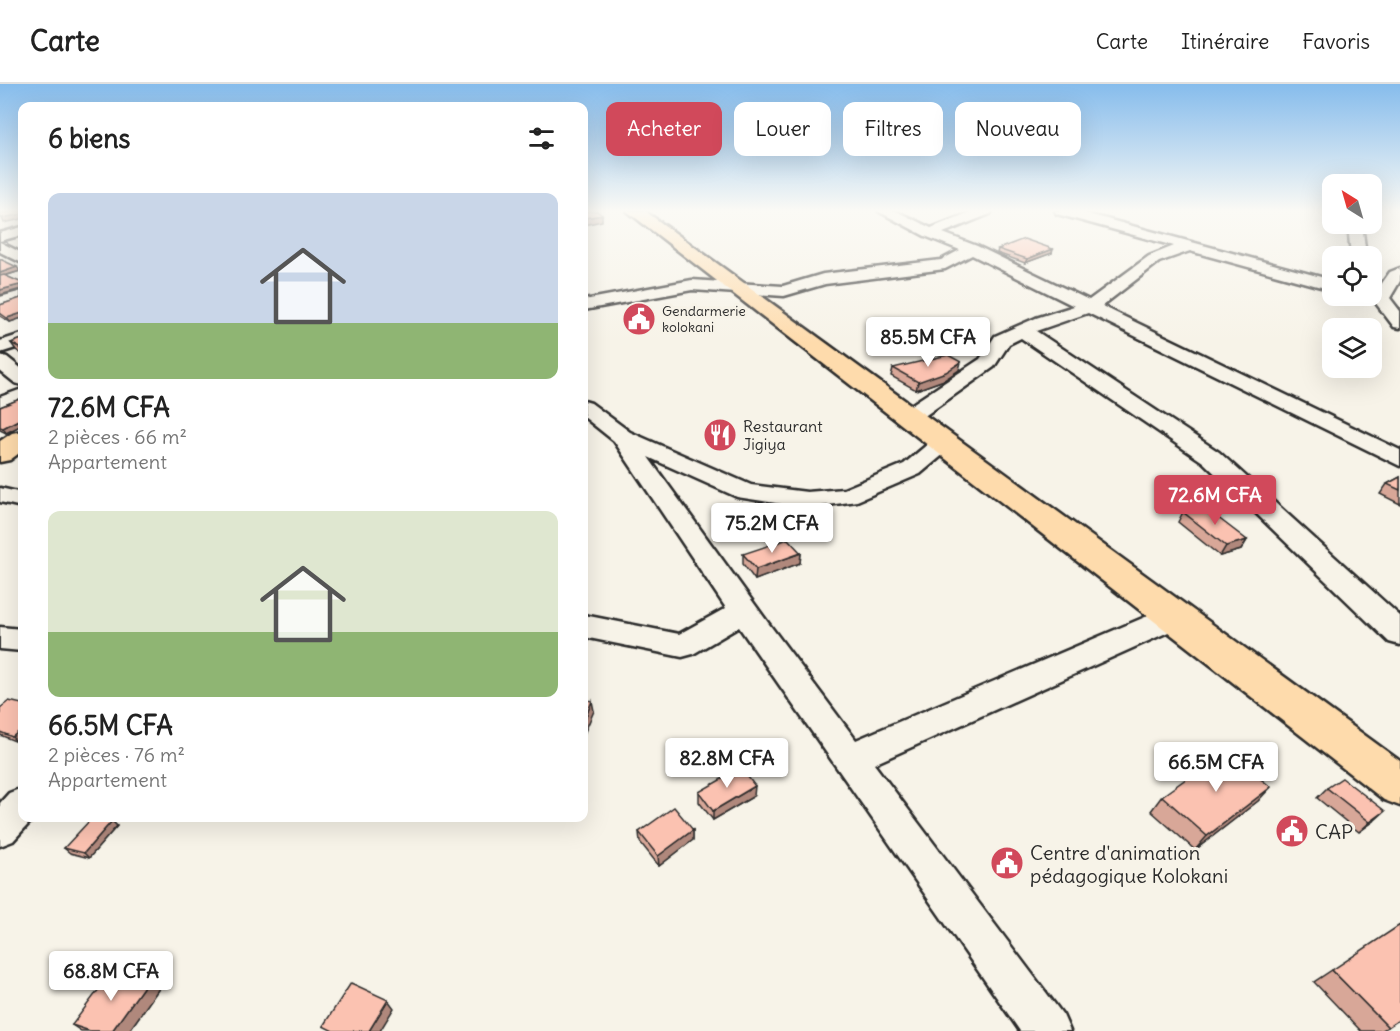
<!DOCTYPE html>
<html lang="fr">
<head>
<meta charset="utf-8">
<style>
  :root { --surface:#fff; --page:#f6f6f6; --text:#222; --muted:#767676; --line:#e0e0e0; --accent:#d1495b }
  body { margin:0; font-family:Delius,sans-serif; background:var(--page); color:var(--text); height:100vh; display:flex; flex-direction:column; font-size:22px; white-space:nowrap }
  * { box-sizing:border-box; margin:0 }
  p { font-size:20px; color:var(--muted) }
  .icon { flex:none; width:33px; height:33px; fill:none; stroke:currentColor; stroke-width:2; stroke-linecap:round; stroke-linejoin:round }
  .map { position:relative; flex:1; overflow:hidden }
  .panel { position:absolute; left:18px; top:18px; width:570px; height:720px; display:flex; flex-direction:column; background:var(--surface); border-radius:12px; box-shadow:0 6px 24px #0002 }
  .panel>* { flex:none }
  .banner { position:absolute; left:606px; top:18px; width:570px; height:54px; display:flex; gap:12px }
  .needle { width:39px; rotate:323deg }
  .fabs { position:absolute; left:1322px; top:90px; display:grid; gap:12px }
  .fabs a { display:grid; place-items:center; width:60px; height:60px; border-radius:12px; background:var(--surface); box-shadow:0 6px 24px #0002; font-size:30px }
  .price { position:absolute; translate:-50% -51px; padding:0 14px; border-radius:6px; background:#fff; color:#222; font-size:20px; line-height:39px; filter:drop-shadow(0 2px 3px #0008) }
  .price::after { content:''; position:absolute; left:50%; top:36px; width:18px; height:14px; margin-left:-9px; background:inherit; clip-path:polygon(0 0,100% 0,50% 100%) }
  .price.selected { background:var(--accent); color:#fff }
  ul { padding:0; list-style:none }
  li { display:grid; align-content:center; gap:12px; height:318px; padding:0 30px }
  li span { display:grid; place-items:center; height:186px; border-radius:12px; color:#555 }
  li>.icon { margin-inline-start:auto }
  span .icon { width:108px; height:108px; fill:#fffc; stroke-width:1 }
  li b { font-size:26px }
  h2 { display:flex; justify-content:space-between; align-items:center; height:72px; padding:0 30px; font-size:26px }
  .chip { padding:0 21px; border-radius:12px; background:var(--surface); box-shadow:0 6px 24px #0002; font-size:21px; line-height:54px }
  .chip.selected { background:var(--accent); color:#fff }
  header { display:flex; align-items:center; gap:36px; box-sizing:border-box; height:84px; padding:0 30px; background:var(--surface); border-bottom:2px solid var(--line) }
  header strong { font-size:28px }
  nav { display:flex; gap:33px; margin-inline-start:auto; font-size:21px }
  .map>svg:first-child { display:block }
</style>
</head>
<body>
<header>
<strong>Carte</strong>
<nav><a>Carte</a><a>Itinéraire</a><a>Favoris</a></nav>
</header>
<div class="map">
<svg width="1400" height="947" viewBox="0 0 1400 947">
  <rect width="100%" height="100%" fill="#f7f3e8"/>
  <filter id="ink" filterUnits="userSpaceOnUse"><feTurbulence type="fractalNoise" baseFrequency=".0167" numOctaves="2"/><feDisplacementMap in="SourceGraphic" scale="12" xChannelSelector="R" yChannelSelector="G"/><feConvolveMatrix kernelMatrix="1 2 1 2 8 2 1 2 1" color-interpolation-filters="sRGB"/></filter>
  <g filter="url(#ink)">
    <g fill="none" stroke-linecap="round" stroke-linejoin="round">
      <defs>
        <path id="minor" d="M0 127H14L12 130 0 132Z
          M878 127H896L931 144 973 127H992L990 130 943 149 977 162 1089 216 1149 172 1174 162 1057 130 1055 127H1077L1332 196V206L1190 167 1159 178 1102 222 1400 366V382L1088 229 1036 247 1219 368 1400 532V561L1389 558 1203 378 1021 254 1009 260 994 283 916 338 908 339 900 338 897 333 900 328 980 275 995 252 1036 234 1074 222 972 171 945 185 825 200 784 212 692 206 584 226V216L692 196 783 202 823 190 941 176 960 166 925 152Z
          M1348 140H1362L1366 172H1351Z
          M22 143V151L0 157V149Z
          M0 158 22 169V179L0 168Z
          M1400 184V197L1390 214 1400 227V244L1394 243 1375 218 1364 216 1362 212H1371V196L1377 198 1380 202 1390 188Z
          M22 207V217L0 224V213Z
          M22 250V262L0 269V257Z
          M0 271 7 273 22 285V301L15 299 0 287Z
          M22 305V318L0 326V313Z
          M584 317 591 319 630 348 751 401 807 408 844 405 904 380 935 354 943 352 951 354 954 359 951 364 920 390 857 417 807 424 737 413 648 373 769 540 856 656 1164 525 1174 522 1184 525 1189 533 1184 541 874 680 1063 931 1070 947H1020L739 543 693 570 682 573 584 553V531L679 550 726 524 614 357 584 333Z
          M0 404 22 409V423L0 418Z
          M0 543 22 545V567L0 565Z
          M22 704V734H34L13 757 0 762V719L9 709Z"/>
        <path id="major" d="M22 347V367L10 376 0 378V357L12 349Z"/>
        <path id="highway" d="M627 127H645L1400 677V722L1384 716Z"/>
      </defs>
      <use href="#minor" stroke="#2b2b2b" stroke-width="5"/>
      <use href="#major" stroke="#2b2b2b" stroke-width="5"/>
      <use href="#highway" stroke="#2b2b2b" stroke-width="5"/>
      <use href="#minor" fill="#f7f3e8" fill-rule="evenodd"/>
      <use href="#major" fill="#fedbac" fill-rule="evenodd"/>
      <use href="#highway" fill="#fedbac" fill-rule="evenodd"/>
    </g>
    <path fill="#d8a798" stroke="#2b2b2b" stroke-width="1.5" d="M998 165H1053L1052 169 1025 179 997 169Z
      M0 175 20 187 5 192 22 199V234L10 238 0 232V221L21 214V205L0 211Z
      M22 255V270L16 266 11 259Z
      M893 284 959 286 944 296 916 306 891 292Z
      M22 314V341L6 349 0 346V323Z
      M1400 393V420L1380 410 1387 400Z
      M1183 428 1247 456 1241 466 1220 472 1178 438Z
      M801 469 800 479 755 496 743 480V470Z
      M22 620V654L17 658 0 651V624Z
      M1327 704 1374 737 1359 748 1317 714Z
      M699 708 754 712 713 736 699 718Z
      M1162 712 1258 717 1195 766 1151 727Z
      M112 737 117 742 89 774 70 769 64 764Z
      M693 746V756L659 782 640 758 639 748Z
      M1332 886 1388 943 1381 947H1361L1314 898Z
      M149 895 160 903 129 947H81L72 941Z"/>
    <path fill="#b0887c" stroke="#2b2b2b" stroke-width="1.5" d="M22 130V135L4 139 2 134Z
      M602 131V137L584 141V134Z
      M1053 165 1052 169 1025 179 1027 175Z
      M17 183 20 187 0 193V189Z
      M19 201 21 205 0 211V206Z
      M22 229V234L10 238 7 234Z
      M961 278 959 286 944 296 916 306 918 298Z
      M22 334V341L6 349 3 344Z
      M1247 456 1241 466 1220 472 1226 462Z
      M801 469 800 479 755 496 756 485Z
      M592 617 594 627 584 650V637Z
      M22 645V654L17 658 12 653Z
      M755 702 754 712 713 736V727Z
      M1271 703 1258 717 1195 766 1207 752Z
      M1385 727 1374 737 1359 748 1370 738Z
      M112 737 117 742 89 774 84 769Z
      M693 746V756L659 782 658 772Z
      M149 895 160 903 129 947H112Z
      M388 916 394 924 380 947H369Z"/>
    <path fill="#fbc2b1" stroke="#2b2b2b" stroke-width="1.5" d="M10 127H22V130L2 134 0 133V129L10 128Z
      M584 127H597L602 131 584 134Z
      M1024 155 1053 165 1027 175 998 165Z
      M0 175 17 183 0 189Z
      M4 191 22 199V229L7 234 0 229V221L21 214 22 203 19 201 0 206V192Z
      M22 255V265L11 259Z
      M948 271 961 278 946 288 918 298 893 284Z
      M22 314V334L3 344 0 343V323Z
      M1400 393V406L1387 400Z
      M1204 423 1247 456 1226 462 1183 428Z
      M788 455 801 469 756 485 743 470Z
      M584 615 592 617 584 637Z
      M9 617 22 620V645L12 653 0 648V624Z
      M1225 667 1271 703 1207 752 1162 712Z
      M741 684 755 702 713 727 699 708Z
      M1342 694 1385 727 1370 738 1327 704Z
      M674 723 693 746 658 772 639 748Z
      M92 734H98L112 737 84 769 64 764Z
      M1400 841V935L1388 943 1332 886Z
      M114 885 149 895 112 947H90L72 941Z
      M351 899 388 916 369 947H333L323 942Z"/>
  </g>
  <linearGradient id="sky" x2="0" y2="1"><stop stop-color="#86bcec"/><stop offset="0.49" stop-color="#fbfaf5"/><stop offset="1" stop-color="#fbfaf5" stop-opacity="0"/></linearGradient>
  <rect width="1400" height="259" fill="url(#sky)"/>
  <defs>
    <symbol id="civic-disc" viewBox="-11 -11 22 22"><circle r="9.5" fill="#d1495b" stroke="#f7f3e8"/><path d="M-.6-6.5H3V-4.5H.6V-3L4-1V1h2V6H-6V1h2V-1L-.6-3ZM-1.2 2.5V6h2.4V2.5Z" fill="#fff"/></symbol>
    <symbol id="restaurant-disc" viewBox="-11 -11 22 22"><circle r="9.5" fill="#d1495b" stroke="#f7f3e8"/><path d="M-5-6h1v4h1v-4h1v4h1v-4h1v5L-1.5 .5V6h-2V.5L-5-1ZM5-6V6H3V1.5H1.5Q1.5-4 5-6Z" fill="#fff"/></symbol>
  </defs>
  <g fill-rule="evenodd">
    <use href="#civic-disc" x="620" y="216" width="38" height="38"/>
    <use href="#restaurant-disc" x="701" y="332" width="38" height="38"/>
    <use href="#civic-disc" x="1273" y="728" width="38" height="38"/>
    <use href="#civic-disc" x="988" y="760" width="38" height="38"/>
  </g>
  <g text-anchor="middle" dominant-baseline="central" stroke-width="6" stroke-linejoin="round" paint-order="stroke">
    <g font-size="14" fill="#2b2b2b" stroke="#f7f3e8" text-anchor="start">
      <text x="662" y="227">Gendarmerie<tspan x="662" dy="16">kolokani</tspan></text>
    </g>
    <g font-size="16" fill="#2b2b2b" stroke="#f7f3e8" text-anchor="start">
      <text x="743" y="342">Restaurant<tspan x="743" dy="18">Jigiya</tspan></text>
    </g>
    <g font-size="20" fill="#2b2b2b" stroke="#f7f3e8" text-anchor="start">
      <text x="1315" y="747">CAP</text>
      <text x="1030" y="768">Centre d'animation<tspan x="1030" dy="23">pédagogique Kolokani</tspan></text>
    </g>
  </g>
</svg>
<div class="fabs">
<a><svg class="needle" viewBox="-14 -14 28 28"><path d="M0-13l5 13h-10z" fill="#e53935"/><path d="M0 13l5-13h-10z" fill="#767676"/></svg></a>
<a><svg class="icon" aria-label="locate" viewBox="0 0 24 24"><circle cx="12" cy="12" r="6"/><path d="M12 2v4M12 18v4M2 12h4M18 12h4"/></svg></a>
<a><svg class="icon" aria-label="layers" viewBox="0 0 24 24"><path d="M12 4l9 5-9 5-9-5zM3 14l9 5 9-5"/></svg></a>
</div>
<b class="price" style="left:928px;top:284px">85.5M CFA</b>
<b class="price selected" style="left:1215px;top:442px">72.6M CFA</b>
<b class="price" style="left:772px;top:470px">75.2M CFA</b>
<b class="price" style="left:727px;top:705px">82.8M CFA</b>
<b class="price" style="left:1216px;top:709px">66.5M CFA</b>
<b class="price" style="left:111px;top:918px">68.8M CFA</b>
<div class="banner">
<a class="chip selected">Acheter</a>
<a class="chip">Louer</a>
<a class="chip">Filtres</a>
<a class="chip">Nouveau</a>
</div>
<section class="panel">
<h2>6 biens<svg class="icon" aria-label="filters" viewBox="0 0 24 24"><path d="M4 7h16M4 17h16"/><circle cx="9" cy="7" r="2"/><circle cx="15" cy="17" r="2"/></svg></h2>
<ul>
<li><span style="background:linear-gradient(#c9d6e8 70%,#8fb573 0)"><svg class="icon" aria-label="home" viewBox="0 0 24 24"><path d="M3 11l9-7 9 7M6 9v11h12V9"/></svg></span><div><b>72.6M CFA</b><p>2 pièces · 66 m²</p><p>Appartement</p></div></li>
<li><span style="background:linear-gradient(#dfe7d0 65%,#8fb573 0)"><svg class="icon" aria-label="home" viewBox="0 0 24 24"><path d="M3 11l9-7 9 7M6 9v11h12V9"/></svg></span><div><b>66.5M CFA</b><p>2 pièces · 76 m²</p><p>Appartement</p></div></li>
</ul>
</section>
</div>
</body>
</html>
